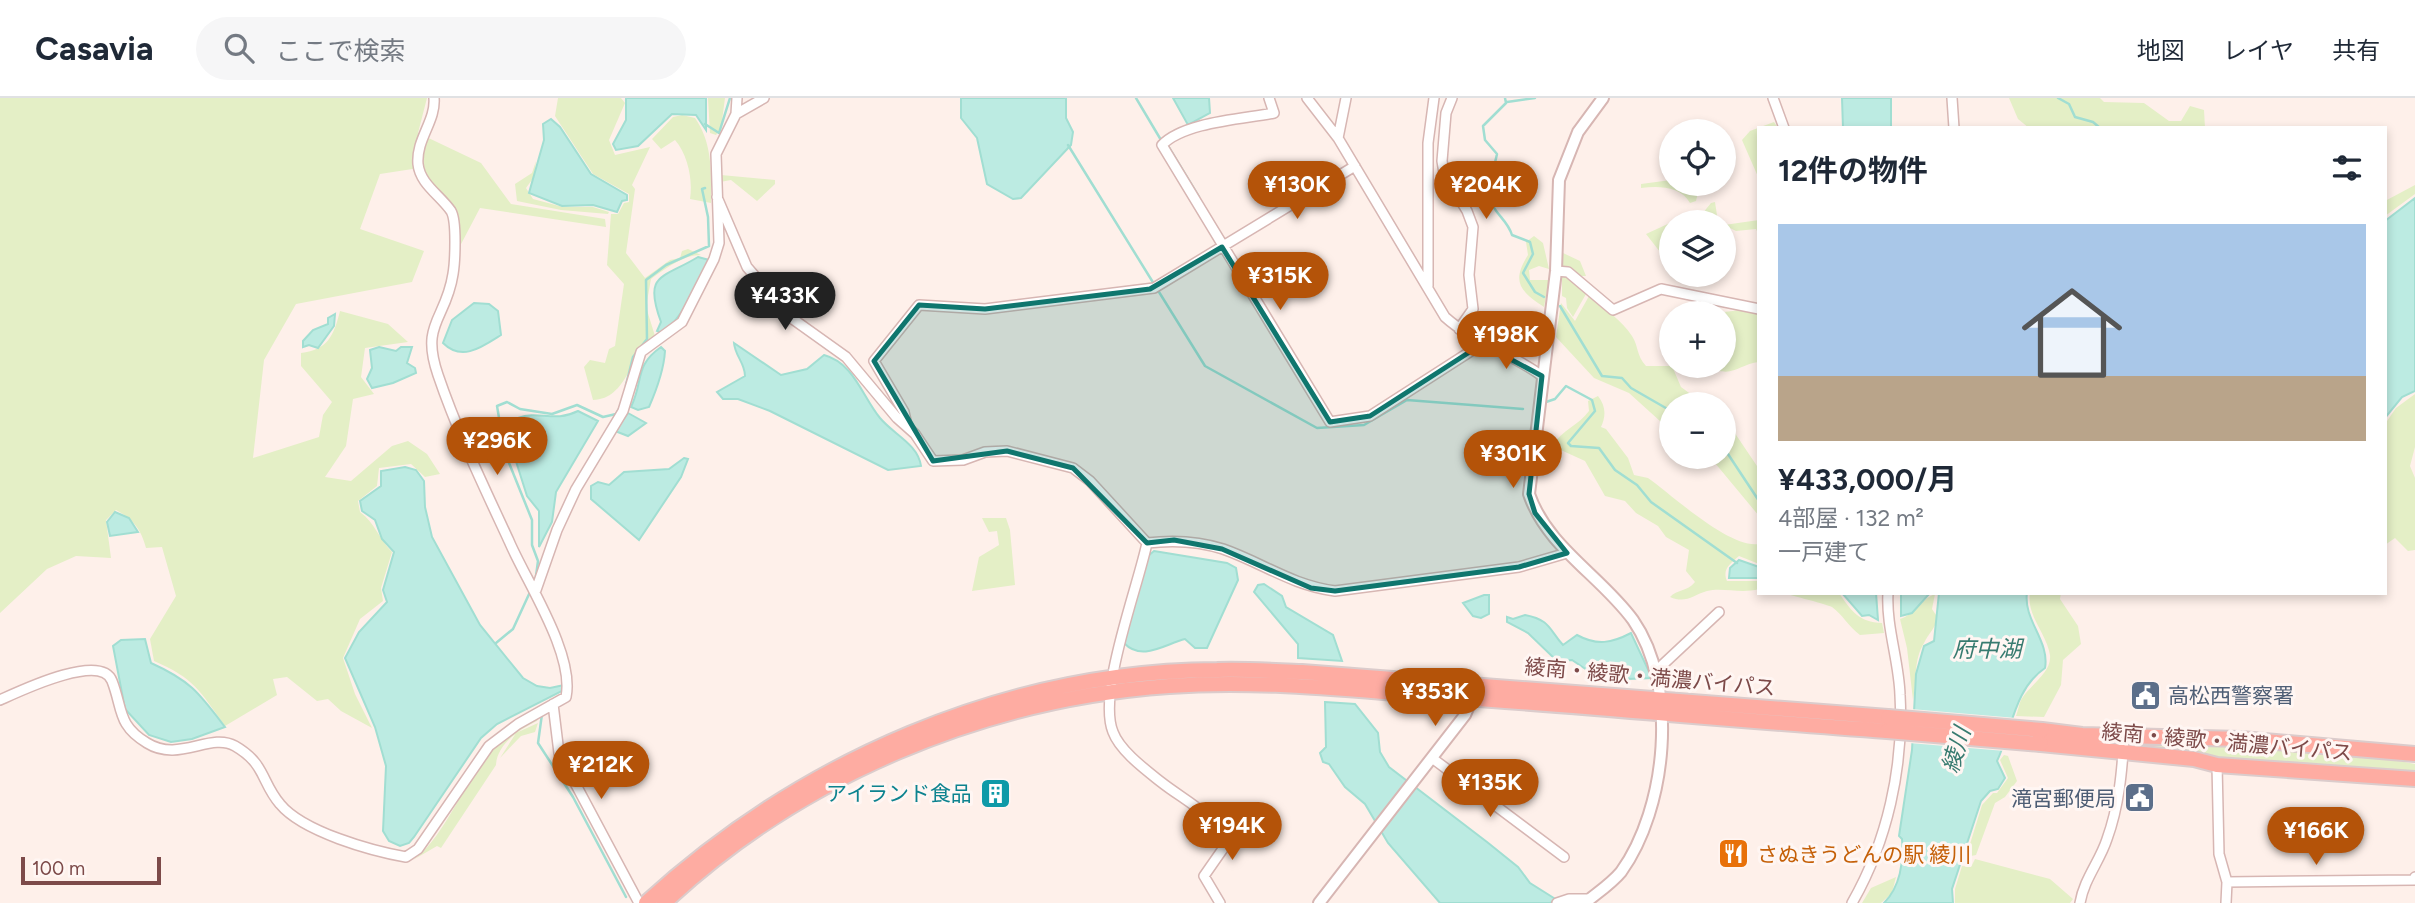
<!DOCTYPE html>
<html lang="ja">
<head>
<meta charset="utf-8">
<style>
  :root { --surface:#fff; --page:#f6f6f7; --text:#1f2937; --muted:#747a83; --line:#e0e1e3; --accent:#b45309 }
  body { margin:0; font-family:Figtree,"Noto Sans JP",sans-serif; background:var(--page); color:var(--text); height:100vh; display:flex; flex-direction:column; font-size:26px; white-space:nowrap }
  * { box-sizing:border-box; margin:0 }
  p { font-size:23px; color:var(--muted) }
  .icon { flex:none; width:38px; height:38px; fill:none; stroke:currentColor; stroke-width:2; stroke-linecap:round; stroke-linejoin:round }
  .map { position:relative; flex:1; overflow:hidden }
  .panel { position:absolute; left:1757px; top:28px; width:630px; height:469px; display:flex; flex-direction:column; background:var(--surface); border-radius:0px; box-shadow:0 4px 10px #0003 }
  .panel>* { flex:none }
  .controls { position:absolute; left:1659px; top:21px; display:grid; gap:14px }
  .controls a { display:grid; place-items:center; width:77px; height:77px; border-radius:50%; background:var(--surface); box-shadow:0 4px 10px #0003; font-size:35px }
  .scale { position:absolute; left:21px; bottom:18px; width:140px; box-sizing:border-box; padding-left:7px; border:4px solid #7d4a49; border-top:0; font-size:19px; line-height:24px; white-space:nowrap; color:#7d4a49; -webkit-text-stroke:5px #fff6f3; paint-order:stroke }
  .price { position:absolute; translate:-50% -60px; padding:0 16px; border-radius:24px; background:var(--accent); color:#fff; font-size:23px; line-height:46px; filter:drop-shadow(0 2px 4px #0008) }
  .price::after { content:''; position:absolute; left:50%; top:42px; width:21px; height:16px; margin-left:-10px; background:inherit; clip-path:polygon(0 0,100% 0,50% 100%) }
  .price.selected { background:#222; color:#fff }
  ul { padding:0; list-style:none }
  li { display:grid; align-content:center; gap:14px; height:371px; padding:0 21px }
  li+li { border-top:2px solid var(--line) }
  li span { display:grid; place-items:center; height:217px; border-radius:0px; color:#555 }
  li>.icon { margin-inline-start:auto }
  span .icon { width:126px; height:126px; fill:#fffc; stroke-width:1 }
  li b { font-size:30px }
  h2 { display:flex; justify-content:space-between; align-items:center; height:84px; padding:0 21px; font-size:30px }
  header { display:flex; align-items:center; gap:42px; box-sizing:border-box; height:98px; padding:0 35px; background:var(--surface); border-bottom:2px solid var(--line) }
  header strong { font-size:33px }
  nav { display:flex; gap:38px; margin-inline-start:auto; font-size:24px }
  .search { width:490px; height:63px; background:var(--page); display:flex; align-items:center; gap:18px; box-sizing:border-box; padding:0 24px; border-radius:38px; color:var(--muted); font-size:26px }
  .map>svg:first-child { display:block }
</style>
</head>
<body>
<header>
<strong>Casavia</strong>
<div class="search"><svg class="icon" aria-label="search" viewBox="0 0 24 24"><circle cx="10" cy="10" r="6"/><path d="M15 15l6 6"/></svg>ここで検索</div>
<nav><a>地図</a><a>レイヤ</a><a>共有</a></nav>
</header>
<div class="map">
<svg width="2415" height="805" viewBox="0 0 2415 805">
  <rect width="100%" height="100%" fill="#fef0ea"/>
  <path fill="#e4efc6" d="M0 0H427L418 35 481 65 511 106 605 121 606 129 480 110 460 148 454 113 419 70 380 76 360 131 424 153 412 184 296 206 264 262 253 360 319 339 323 317 332 304 301 268V255C328 252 334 237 340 213L388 226 408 244 365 250 361 279 374 296 353 301 346 348 325 379 351 383 392 348 408 343 427 356 440 376 425 379 411 366 379 370 377 388 358 403 360 414C375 425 379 441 392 454L381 490 383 503 360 521 343 560 355 596 372 630 341 613 328 601 317 603 287 579 273 581 277 597 225 628C200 593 194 580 154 563L150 541 176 498 162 449 146 450C141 431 133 421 116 412L106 422 111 460 76 458 47 471 0 515Z
    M558 0H621L625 5 609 42 615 57 650 49 632 87 635 91 626 155 645 180 670 162 680 160 682 153 688 151 701 157C683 157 665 171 651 181L646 209 655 238C630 255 628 301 593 302L584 269 590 262 605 265 609 251 615 248 624 186 607 167 611 116H618L624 105 629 104V96L593 76 555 18Z
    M708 0H725L721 30 716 37 710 35Z
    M2009 0H2100L2104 4 2144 5 2169 23H2181L2190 8 2204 12 2205 30H2029L2018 21Z
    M682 17 695 20C713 46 711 74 711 105L690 101C693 82 688 57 675 42L661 51 652 41 673 19Z
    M1774 24 1778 30H1759V81L1742 42 1750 33Z
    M536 63 534 79 526 90 533 101 563 109H593L609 114 608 116 561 112 517 103 515 86 532 75Z
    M721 77 775 82V86L757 103 731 82 720 84Z
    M1671 82V86H1700L1696 103 1690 105C1680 88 1659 88 1641 90V86Z
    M2415 87V96L2385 118V103Z
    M1715 104 1718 124H1701L1702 116 1711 105Z
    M1685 118 1692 124H1671V158L1664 159 1646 136Z
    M1759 122V138L1756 131 1736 133 1728 129V138H1724V127Z
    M1534 138 1543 145 1549 171 1539 168 1529 172 1530 182H1549L1544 209C1520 193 1511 184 1528 157L1526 144Z
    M1563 155 1580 163 1586 178H1578L1563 170Z
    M1562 177 1568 179 1586 196 1573 219 1567 210 1566 200 1562 198Z
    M1589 198C1603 210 1622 222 1632 238 1639 249 1636 257 1646 268H1672L1681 289 1704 306H1671V333L1629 295 1594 280 1556 239 1561 205 1575 223Z
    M1741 212 1759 215V264C1739 266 1731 282 1709 268H1724V214Z
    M2415 296V349L2410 368 2415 380V452L2408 453 2395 440 2385 447V326L2396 310Z
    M1598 298C1606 308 1606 318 1601 329L1606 331 1628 360 1634 377 1648 380C1672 397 1730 451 1759 446V466L1739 458C1730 466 1722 471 1727 483H1759V491C1741 496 1722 489 1707 493 1693 497 1686 506 1670 499 1677 491 1687 494 1695 484L1686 473 1689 452 1666 439 1658 428 1636 415 1625 403 1605 398 1585 363 1552 348C1562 332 1579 327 1589 313L1588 303Z
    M1724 319 1759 371V418L1710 359H1724Z
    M982 420H1006L1010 432 1015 487 972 493 979 459 999 447 997 433 989 434Z
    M1783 495H1839C1852 514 1859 524 1882 525L1884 535 1860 537C1849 529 1842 516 1832 509 1829 507 1790 497 1783 495Z
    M2030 495H2061L2060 501 2078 528 2081 546 2063 562 2061 587 2044 619 2016 618C2018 613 2019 606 2021 602 2029 587 2052 575 2050 557 2047 536 2026 517 2030 495Z
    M1935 496 1932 511 1938 520C1934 532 1929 535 1924 545 1913 563 1917 583 1913 602L1907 550 1900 521C1916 516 1920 502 1935 496Z
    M539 619 537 623C520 631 497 646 496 667L441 750 437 748 413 762C442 743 466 682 489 654 503 638 521 629 539 619Z
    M538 625 535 634 521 638 500 660 516 635Z
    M2154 643 2367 657 2415 666V677L2205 661 2154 649Z
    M2004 657 2008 658 2017 683 2005 699 1995 705 1976 757 1966 759 1982 707 1993 695H1997L2008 680 2000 662Z
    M1975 761 2050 781 2073 801 2070 805H1955V791L1962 768 1971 769Z
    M1896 779 1892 795 1881 805H1862L1871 790Z"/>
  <path fill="#bcebe2" stroke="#a1ded2" stroke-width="2" d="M626 0H706V32L696 17 672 16 638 48 616 52 613 46 626 22Z
    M961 0H1066V20L1073 34 1071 47 1021 100 1013 101 987 86 977 40 961 20Z
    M1173 0H1209L1210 15 1188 27Z
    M1842 0H1891V30H1843Z
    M551 21 560 29 591 76 627 97V102L622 103 617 114 593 107 562 108 529 95 544 42 543 26Z
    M2415 100V293L2402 299 2385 320V123Z
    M698 159 709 162C696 188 685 216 663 235L657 233 661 224C643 175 662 181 698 159Z
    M474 205 489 206 498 213 501 237C482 249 462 264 443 245L452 222Z
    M335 216 334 228 318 250 309 247 303 249V243L313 232 328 226V220Z
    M734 245 781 277 807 271 824 257C854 265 862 298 880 320 893 336 918 346 921 368L888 372 770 313 738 301H723L717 294 745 278C745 265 735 258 734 245Z
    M379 249 396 253 401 249H412L407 265 415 270 416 275 393 285 372 290 367 281 372 270 370 252Z
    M661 249 665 253C664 270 656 293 649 309L638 312 631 309C644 282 634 268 661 249Z
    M578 313 598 323 556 394 552 424 539 449V413L527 398 513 354 518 320C539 312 554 325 578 313Z
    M628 315 646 325 628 338 615 333Z
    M684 360 688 361 681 379 639 442 591 401V388L598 384 609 387 624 374 669 371Z
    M405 369 416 372 424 383 425 409 432 439 480 527 523 580 537 588 550 590 564 587V592L497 626 481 640 414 739 409 745 400 748 389 743 383 733 386 668 375 629 345 560 359 534 387 504 383 492 394 454 382 441 375 422 362 413 360 403 381 388V373Z
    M115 414 129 420 138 434 110 438 107 424Z
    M1154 453 1227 465 1236 470 1238 482 1207 550H1195L1185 541C1165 546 1142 564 1124 545L1148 458Z
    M1739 462 1759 469V480H1729L1730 470Z
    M1264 486 1282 498 1286 509 1333 537 1342 563 1298 560V546L1254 494 1258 487Z
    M1842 495H1876L1878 522 1869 517 1862 518Z
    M1901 495H1930L1912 515 1901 518Z
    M1939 495H2027C2023 522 2050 543 2045 570 2014 591 2012 632 1997 663L2005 680 1998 691 1990 693 1981 703 1952 791 1953 805H1884C1900 789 1904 764 1902 741L1899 738 1912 652 1916 576 1924 548 1934 543Z
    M1484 497H1489V516L1481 520 1473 518 1463 505Z
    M1525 517C1551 522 1549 532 1563 547L1577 537C1597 548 1612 545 1631 535L1652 580 1602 582 1572 562 1557 563 1528 535 1507 524V519L1513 521Z
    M145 541 151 565C191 583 199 595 225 629L192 641 171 644 149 637 125 611 113 548 121 542Z
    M1325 604 1355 606 1378 635 1380 654 1389 669 1487 744 1518 769 1530 785 1557 802 1550 805H1440L1388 745 1365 706 1345 689 1329 666 1323 664 1320 655 1326 649Z"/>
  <path fill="#fef0ea" d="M1911 611 2016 620 2005 653 1909 645Z"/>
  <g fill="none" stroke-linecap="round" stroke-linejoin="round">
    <path stroke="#a1ded2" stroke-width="2.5" d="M1136 0 1161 42
      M1505 0 1506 5 1483 28 1485 42 1497 56C1494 70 1486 95 1493 108 1499 119 1508 124 1512 137L1530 144 1533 156 1523 175 1535 194 1544 199
      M2058 0 2069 6 2075 19 2093 24 2100 30
      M1507 4 1535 0
      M705 26 719 35 730 0
      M1068 47 1154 186
      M1168 48 1199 99
      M1159 194 1205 268 1317 330 1364 327 1407 302 1523 311
      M1560 208 1602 278 1622 280 1631 290 1671 313
      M626 287 633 259 647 241 646 182 666 167 709 148 708 119 702 91 705 90
      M1546 304 1555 301 1566 288 1592 302 1595 313 1568 345 1571 348 1599 350 1615 372 1637 387 1651 404 1737 465
      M1724 350 1759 403
      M536 478 538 463 532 447V422L505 355 497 308 507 304 520 311 552 316 577 307 603 319 616 316 621 307
      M496 545 513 531 530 494
      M542 616 538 645 573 699 626 799"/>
    <defs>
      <path id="minor" d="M1269 0 1274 15C1243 21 1184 24 1162 47L1330 324 1370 318 1482 246
        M1307 0 1338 40 1445 219C1474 245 1511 255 1542 278
        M1452 0 1446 15 1442 63 1444 75 1467 113 1473 129 1469 177 1473 211 1459 231
        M1773 0 1784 30
        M1952 0 1954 30
        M736 16 764 0
        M1338 40 1346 0
        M717 99 747 169 790 219 846 259 897 320 915 336 933 363 963 362 985 354 1007 353 1073 370 1090 383 1147 445
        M1556 173 1568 174 1613 212 1661 191 1759 211
        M1428 188V45L1434 0
        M907 327 904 314 874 263 919 207 985 211 1154 190 1355 68
        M1147 445C1172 442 1198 443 1223 451 1263 465 1291 487 1335 493L1519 469 1567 455
        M1147 445C1138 489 1097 595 1113 634 1120 653 1146 672 1161 684 1185 703 1215 716 1227 745L1204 778 1220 805
        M536 492 557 432 576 391 623 313 641 254 682 224 714 161 719 145 716 56 736 16 737 0
        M1657 572 1719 514
        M0 602C20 593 101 554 112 583 123 611 117 627 147 645 179 665 210 634 235 648 266 666 261 684 280 706 303 734 372 753 406 759L418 751 489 648 518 626 566 599C575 556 526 483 509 443 484 389 457 333 438 277 420 225 446 222 453 176 455 164 457 123 451 113 440 97 420 86 418 66 416 41 436 23 434 0
        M553 606 559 655 639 805
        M1432 660 1564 759
        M2217 667 2219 756 2227 784 2226 805
        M2227 784 2414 782 2415 779
        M1557 805 1569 801H1589
        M1852 805C1887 744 1904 669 1900 597 1899 563 1886 529 1888 495
        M2080 805C2084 781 2100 763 2107 741 2119 708 2122 674 2124 639"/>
      <path id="tertiary" d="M1319 805 1465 617 1474 596
        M1585 805C1597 795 1611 786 1621 774 1667 710 1679 588 1633 522 1601 478 1547 449 1529 396L1556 173 1559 82 1578 34 1603 0"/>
      <path id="trunk" d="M2042 632 2082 637 2241 641 2415 656
        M2041 646 2194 661 2217 667 2415 681
        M646 805C801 663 1005 573 1217 572 1245 571 1274 573 1302 574L1888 619
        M664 805C799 678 984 601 1169 588 1263 581 1357 593 1451 599 1597 609 1742 623 1887 633"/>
    </defs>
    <use href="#minor" stroke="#d7b6b3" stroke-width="12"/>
    <use href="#tertiary" stroke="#d7b6b3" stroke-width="14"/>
    <use href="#trunk" stroke="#dbcccc" stroke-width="18"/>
    <use href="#minor" stroke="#fff" stroke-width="9"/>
    <use href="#tertiary" stroke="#fff" stroke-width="10"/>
    <use href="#trunk" stroke="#feaca2" stroke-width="14"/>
    <defs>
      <path id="trunk-bridge" d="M1888 619 2042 632
        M1887 633 2041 646"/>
    </defs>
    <use href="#trunk-bridge" stroke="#dbcccc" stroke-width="18" stroke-linecap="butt"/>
    <use href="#trunk-bridge" stroke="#feaca2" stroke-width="14"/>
  </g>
  <path fill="#0f766e" fill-opacity="0.2" stroke="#0f766e" stroke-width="5" stroke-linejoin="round" d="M1222 149 1330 324 1370 318 1482 246 1542 278 1529 396 1535 415 1567 455 1519 469 1335 493 1311 490 1222 451 1174 442 1147 445 1073 370 1007 353 933 363 874 263 919 207 985 211 1150 191Z"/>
  <defs>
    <symbol id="civic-square" viewBox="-11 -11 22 22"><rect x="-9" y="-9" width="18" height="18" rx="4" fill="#5c6f8a" stroke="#fff6f3"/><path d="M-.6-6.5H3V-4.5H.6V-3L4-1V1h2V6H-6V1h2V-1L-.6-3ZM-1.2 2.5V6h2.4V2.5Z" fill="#fff"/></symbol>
    <symbol id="building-square" viewBox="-11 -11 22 22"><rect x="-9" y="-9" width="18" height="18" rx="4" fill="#0f9aa8" stroke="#fff6f3"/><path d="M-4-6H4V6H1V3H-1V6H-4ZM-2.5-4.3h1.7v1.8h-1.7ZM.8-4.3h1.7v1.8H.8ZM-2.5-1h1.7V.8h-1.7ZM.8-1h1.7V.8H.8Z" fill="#fff"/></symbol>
    <symbol id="restaurant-square" viewBox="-11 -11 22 22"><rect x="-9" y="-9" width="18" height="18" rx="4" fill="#e8710a" stroke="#fff6f3"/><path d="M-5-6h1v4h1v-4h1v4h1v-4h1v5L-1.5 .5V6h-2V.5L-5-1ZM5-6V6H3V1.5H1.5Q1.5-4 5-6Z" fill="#fff"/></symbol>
  </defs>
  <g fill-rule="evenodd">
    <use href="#civic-square" x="2128" y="580" width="35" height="35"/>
    <use href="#building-square" x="978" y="678" width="35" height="35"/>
    <use href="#civic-square" x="2122" y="682" width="35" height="35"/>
    <use href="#restaurant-square" x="1716" y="738" width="35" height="35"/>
  </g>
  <g text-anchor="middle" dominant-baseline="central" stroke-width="6" stroke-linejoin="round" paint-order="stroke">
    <g font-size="21" fill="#7d4a49" stroke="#fff6f3">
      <text transform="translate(1650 579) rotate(5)">綾南・綾歌・満濃バイパス</text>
      <text transform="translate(2227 644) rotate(5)">綾南・綾歌・満濃バイパス</text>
    </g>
    <g font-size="21" fill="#4e5e75" stroke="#fff6f3" text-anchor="start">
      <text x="2168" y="597">高松西警察署</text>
      <text x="2116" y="700" text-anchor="end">滝宮郵便局</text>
    </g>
    <g font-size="21" fill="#0d838f" stroke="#fff6f3" text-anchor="end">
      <text x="972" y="695">アイランド食品</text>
    </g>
    <g font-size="21" fill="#c56008" stroke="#fff6f3" text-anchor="start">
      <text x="1757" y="756">さぬきうどんの駅 綾川</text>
    </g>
    <g font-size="23" font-style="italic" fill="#387b70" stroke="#fff6f3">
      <text x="1987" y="551">府中湖</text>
      <text transform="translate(1956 652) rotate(-73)">綾川</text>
    </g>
  </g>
</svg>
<div class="controls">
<a><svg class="icon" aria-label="locate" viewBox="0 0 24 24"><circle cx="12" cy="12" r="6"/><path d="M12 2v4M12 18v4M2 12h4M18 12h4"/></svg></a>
<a><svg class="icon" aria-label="layers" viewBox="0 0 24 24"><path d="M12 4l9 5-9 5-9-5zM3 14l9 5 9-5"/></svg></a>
<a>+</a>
<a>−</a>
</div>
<div class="scale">100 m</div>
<b class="price" style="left:1297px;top:123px">¥130K</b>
<b class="price" style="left:1486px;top:123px">¥204K</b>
<b class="price" style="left:1280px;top:214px">¥315K</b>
<b class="price selected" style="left:785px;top:234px">¥433K</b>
<b class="price" style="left:1506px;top:273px">¥198K</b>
<b class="price" style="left:497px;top:379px">¥296K</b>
<b class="price" style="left:1513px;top:392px">¥301K</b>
<b class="price" style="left:1435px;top:630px">¥353K</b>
<b class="price" style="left:601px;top:703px">¥212K</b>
<b class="price" style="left:1490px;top:721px">¥135K</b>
<b class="price" style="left:1232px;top:764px">¥194K</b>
<b class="price" style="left:2316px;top:769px">¥166K</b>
<section class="panel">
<h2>12件の物件<svg class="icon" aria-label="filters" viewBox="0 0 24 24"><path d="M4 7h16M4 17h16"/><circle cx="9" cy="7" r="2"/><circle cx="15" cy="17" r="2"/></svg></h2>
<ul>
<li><span style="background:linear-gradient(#a9c7e8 70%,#b9a48a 0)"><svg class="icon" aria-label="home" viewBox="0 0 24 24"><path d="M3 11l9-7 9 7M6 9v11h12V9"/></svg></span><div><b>¥433,000/月</b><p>4部屋 · 132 m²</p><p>一戸建て</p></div></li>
</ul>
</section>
</div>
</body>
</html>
